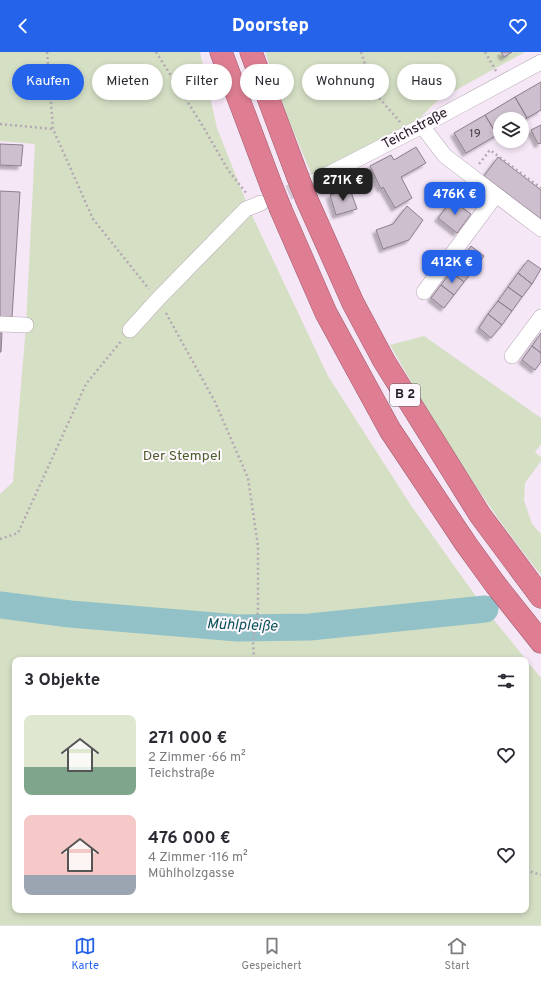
<!DOCTYPE html>
<html lang="de">
<head>
<meta charset="utf-8">
<style>
  :root { --surface:#fff; --page:#f2f2f3; --text:#2b2b33; --muted:#7c7c81; --line:#e1e1e2; --accent:#2563eb }
  body { margin:0; font-family:Overpass,sans-serif; background:var(--page); color:var(--text); height:100vh; display:flex; flex-direction:column; font-size:15px; white-space:nowrap }
  * { box-sizing:border-box; margin:0 }
  p { font-size:13px; color:var(--muted) }
  .icon { flex:none; width:22px; height:22px; fill:none; stroke:currentColor; stroke-width:2; stroke-linecap:round; stroke-linejoin:round }
  .map { position:relative; flex:1; overflow:hidden }
  .side { position:absolute; left:12px; top:605px; width:517px; height:256px; display:flex; flex-direction:column; background:var(--surface); border-radius:8px; box-shadow:0 2px 6px #0003 }
  .side>* { flex:none }
  .guide { position:absolute; left:12px; top:12px; width:517px; height:36px; display:flex; gap:8px }
  .fabs { position:absolute; left:493px; top:60px; display:grid; gap:8px }
  .fabs a { display:grid; place-items:center; width:36px; height:36px; border-radius:50%; background:var(--surface); box-shadow:0 2px 6px #0003; font-size:20px }
  .price { position:absolute; translate:-50% -34px; padding:0 9px; border-radius:8px; background:var(--accent); color:#fff; font-size:13px; line-height:26px; filter:drop-shadow(0 1px 2px #0008) }
  .price::after { content:''; position:absolute; left:50%; top:24px; width:12px; height:9px; margin-left:-6px; background:inherit; clip-path:polygon(0 0,100% 0,50% 100%) }
  .price.active { background:#222; color:#fff }
  ul { padding:0; list-style:none }
  li { display:flex; align-items:center; gap:12px; height:100px; padding:0 12px }
  li span { display:grid; place-items:center; flex:none; width:112px; height:80px; border-radius:8px; color:#555 }
  li>.icon { margin-inline-start:auto }
  span .icon { width:48px; height:48px; fill:#fffc; stroke-width:1 }
  li b { font-size:17px }
  h2 { display:flex; justify-content:space-between; align-items:center; height:48px; padding:0 12px; font-size:17px }
  .pill { padding:0 14px; border-radius:18px; background:var(--surface); box-shadow:0 2px 6px #0003; font-size:14px; line-height:36px }
  .pill.active { background:var(--accent); color:#fff }
  header { display:flex; justify-content:space-between; align-items:center; height:52px; padding:0 12px; background:var(--accent); color:#fff; font-size:18px; font-weight:800 }
  .tab-bar { display:flex; justify-content:space-around; align-items:center; height:56px; border-top:1px solid var(--line); background:var(--surface); font-size:11px; color:var(--muted) }
  .tab-bar a { display:grid; justify-items:center; gap:2px }
  .tab-bar .active { color:var(--accent) }
  .map>svg:first-child { display:block }
</style>
</head>
<body>
<header><svg class="icon" aria-label="back" viewBox="0 0 24 24"><path d="M15 5l-7 7 7 7"/></svg>Doorstep<svg class="icon" aria-label="heart" viewBox="0 0 24 24"><path d="M12 20l-8-8c-3-5 5-10 8-4 3-6 11-1 8 4z"/></svg></header>
<div class="map">
<svg width="541" height="873" viewBox="0 0 541 873">
  <defs>
    <filter id="shadow"><feDropShadow dx="-3.5" dy="3.5" stdDeviation="1" flood-color="#0004"/></filter>
  </defs>
  <rect width="100%" height="100%" fill="#f6e7f7"/>
  <path fill="#d4dfc4" fill-rule="evenodd" d="M0 0H200L217 76 249 157 328 324 410 452 485 557 541 626V873H0V442L13 430 26 273 35 92 0 89ZM15 608H526V858H15Z
    M265 0H525L438 48 418 68 312 123 289 69Z
    M424 284 541 366V392L535 400 541 405V409L525 431 524 448 532 472 541 482V523C483 451 435 373 390 293Z"/>
  <path fill="#92c1c7" d="M541 534V554L486 568 444 555 474 550Z"/>
  <path fill="#f6e7f7" d="M541 532V556L495 567 480 546Z"/>
  <g fill="none" stroke-linecap="round" stroke-linejoin="round">
    <path stroke="#92c1c7" stroke-width="27" d="M0 553 70 562 238 576 310 575 485 557"/>
  </g>
  <path fill="#cebfce" stroke="#8c7f8d" filter="url(#shadow)" d="M501 0H512L504 5Z
    M541 30V58L527 66 515 45Z
    M515 45 527 66 522 69V67H500V81L497 83 485 63Z
    M485 63 497 83 466 101 454 81Z
    M541 73V91L538 92 531 78Z
    M0 92 23 93 21 114 0 113Z
    M416 95 426 111 401 125 412 146 395 156 383 135 381 137 370 114 391 103 394 108Z
    M498 105 541 138V167L484 124Z
    M350 137 357 157 336 163 330 143Z
    M0 139 20 140 12 265H0Z
    M452 148 471 162 457 181 438 166Z
    M407 154 423 168 409 188 383 197 376 178 393 172Z
    M471 194 484 204 474 217 461 207Z
    M461 207 474 217 464 230 451 220Z
    M528 208 541 217 532 232 518 221Z
    M451 220 464 230 454 243 441 233Z
    M518 221 532 232 522 245 508 235Z
    M441 233 454 243 444 256 431 246Z
    M508 235 522 245 512 259 498 249Z
    M498 249 512 259 502 273 488 262Z
    M488 262 502 273 491 286 479 276Z
    M0 281H2L1 300H0Z
    M541 281V301L532 294Z
    M532 294 541 301V310L535 318 522 308Z"/>
  <g fill="none" stroke-linecap="round" stroke-linejoin="round">
    <path stroke="#d6c8d7" stroke-width="15" stroke-dasharray="15 8" stroke-linecap="butt" d="M267 149 309 132"/>
    <defs>
      <path id="minor" d="M422 74 445 104 541 177
        M309 132 422 74 541 10
        M424 240 496 143
        M0 272 26 273
        M130 278 158 247 246 157 261 151
        M512 304 541 265"/>
      <path id="highway" d="M221 0 271 133
        M251 0 297 123
        M307 148 353 251 384 309 480 463 541 545
        M281 158 326 261 390 378 466 492 495 532 541 590"/>
    </defs>
    <use href="#minor" stroke="#b2a4b2" stroke-width="16"/>
    <use href="#highway" stroke="#9c5b6b" stroke-width="23"/>
    <path stroke="#b4a8b5" stroke-width="2.5" stroke-dasharray="2 3" stroke-linecap="butt" d="M47 0 53 77 93 167 149 237
      M156 0 204 76 228 118 247 142
      M361 0 374 40 400 70
      M485 0 496 19
      M0 72 53 77
      M479 112 490 98 541 136
      M166 261 215 350 248 426 258 494V559L253 589 254 608
      M0 487 18 481 86 332 122 288
      M526 818 541 823"/>
    <use href="#minor" stroke="#fff" stroke-width="15"/>
    <use href="#highway" stroke="#df7e93" stroke-width="22"/>
    <defs>
      <path id="highway-bridge" d="M297 123 307 148
        M271 133 281 158"/>
    </defs>
    <use href="#highway-bridge" stroke="#9c5b6b" stroke-width="23" stroke-linecap="butt"/>
    <use href="#highway-bridge" stroke="#df7e93" stroke-width="22"/>
  </g>
  <g text-anchor="middle" dominant-baseline="central" stroke-width="4" stroke-linejoin="round" paint-order="stroke">
    <g font-size="12" fill="#4c444c">
      <text x="475" y="82">19</text>
    </g>
    <rect fill="#fef8fe" stroke="#635d63" stroke-width="1" x="390" y="332" width="30" height="22" rx="3"/>
    <g font-size="13" font-weight="bold" fill="#201b20">
      <text x="405" y="343">B 2</text>
    </g>
    <g font-size="14" fill="#201b20" stroke="#fef8fe">
      <text transform="translate(415 77) rotate(-28)">Teichstraße</text>
    </g>
    <g font-size="14" fill="#4b5d28" stroke="#fef8fe">
      <text x="182" y="404">Der Stempel</text>
    </g>
    <g font-size="15" font-style="italic" fill="#0c5259" stroke="#fef8fe">
      <text transform="translate(242 574) rotate(2)">Mühlpleiße</text>
    </g>
  </g>
</svg>
<div class="fabs">
<a><svg class="icon" aria-label="layers" viewBox="0 0 24 24"><path d="M12 4l9 5-9 5-9-5zM3 14l9 5 9-5"/></svg></a>
</div>
<b class="price active" style="left:343px;top:150px">271K €</b>
<b class="price" style="left:455px;top:164px">476K €</b>
<b class="price" style="left:452px;top:232px">412K €</b>
<div class="guide">
<a class="pill active">Kaufen</a>
<a class="pill">Mieten</a>
<a class="pill">Filter</a>
<a class="pill">Neu</a>
<a class="pill">Wohnung</a>
<a class="pill">Haus</a>
</div>
<section class="side">
<h2>3 Objekte<svg class="icon" aria-label="filters" viewBox="0 0 24 24"><path d="M4 7h16M4 17h16"/><circle cx="9" cy="7" r="2"/><circle cx="15" cy="17" r="2"/></svg></h2>
<ul>
<li><span style="background:linear-gradient(#dfe7d0 65%,#7fa58c 0)"><svg class="icon" aria-label="home" viewBox="0 0 24 24"><path d="M3 11l9-7 9 7M6 9v11h12V9"/></svg></span><div><b>271 000 €</b><p>2 Zimmer · 66 m²</p><p>Teichstraße</p></div><svg class="icon" aria-label="heart" viewBox="0 0 24 24"><path d="M12 20l-8-8c-3-5 5-10 8-4 3-6 11-1 8 4z"/></svg></li>
<li><span style="background:linear-gradient(#f6c9c9 75%,#9aa5b1 0)"><svg class="icon" aria-label="home" viewBox="0 0 24 24"><path d="M3 11l9-7 9 7M6 9v11h12V9"/></svg></span><div><b>476 000 €</b><p>4 Zimmer · 116 m²</p><p>Mühlholzgasse</p></div><svg class="icon" aria-label="heart" viewBox="0 0 24 24"><path d="M12 20l-8-8c-3-5 5-10 8-4 3-6 11-1 8 4z"/></svg></li>
</ul>
</section>
</div>
<nav class="tab-bar">
<a class="active"><svg class="icon" aria-label="map" viewBox="0 0 24 24"><path d="M3 6l6-2 6 2 6-2v14l-6 2-6-2-6 2zM9 4v14M15 6v14"/></svg>Karte</a>
<a><svg class="icon" aria-label="saved" viewBox="0 0 24 24"><path d="M7 4h10v16l-5-4-5 4z"/></svg>Gespeichert</a>
<a><svg class="icon" aria-label="home" viewBox="0 0 24 24"><path d="M3 11l9-7 9 7M6 9v11h12V9"/></svg>Start</a>
</nav>
</body>
</html>
